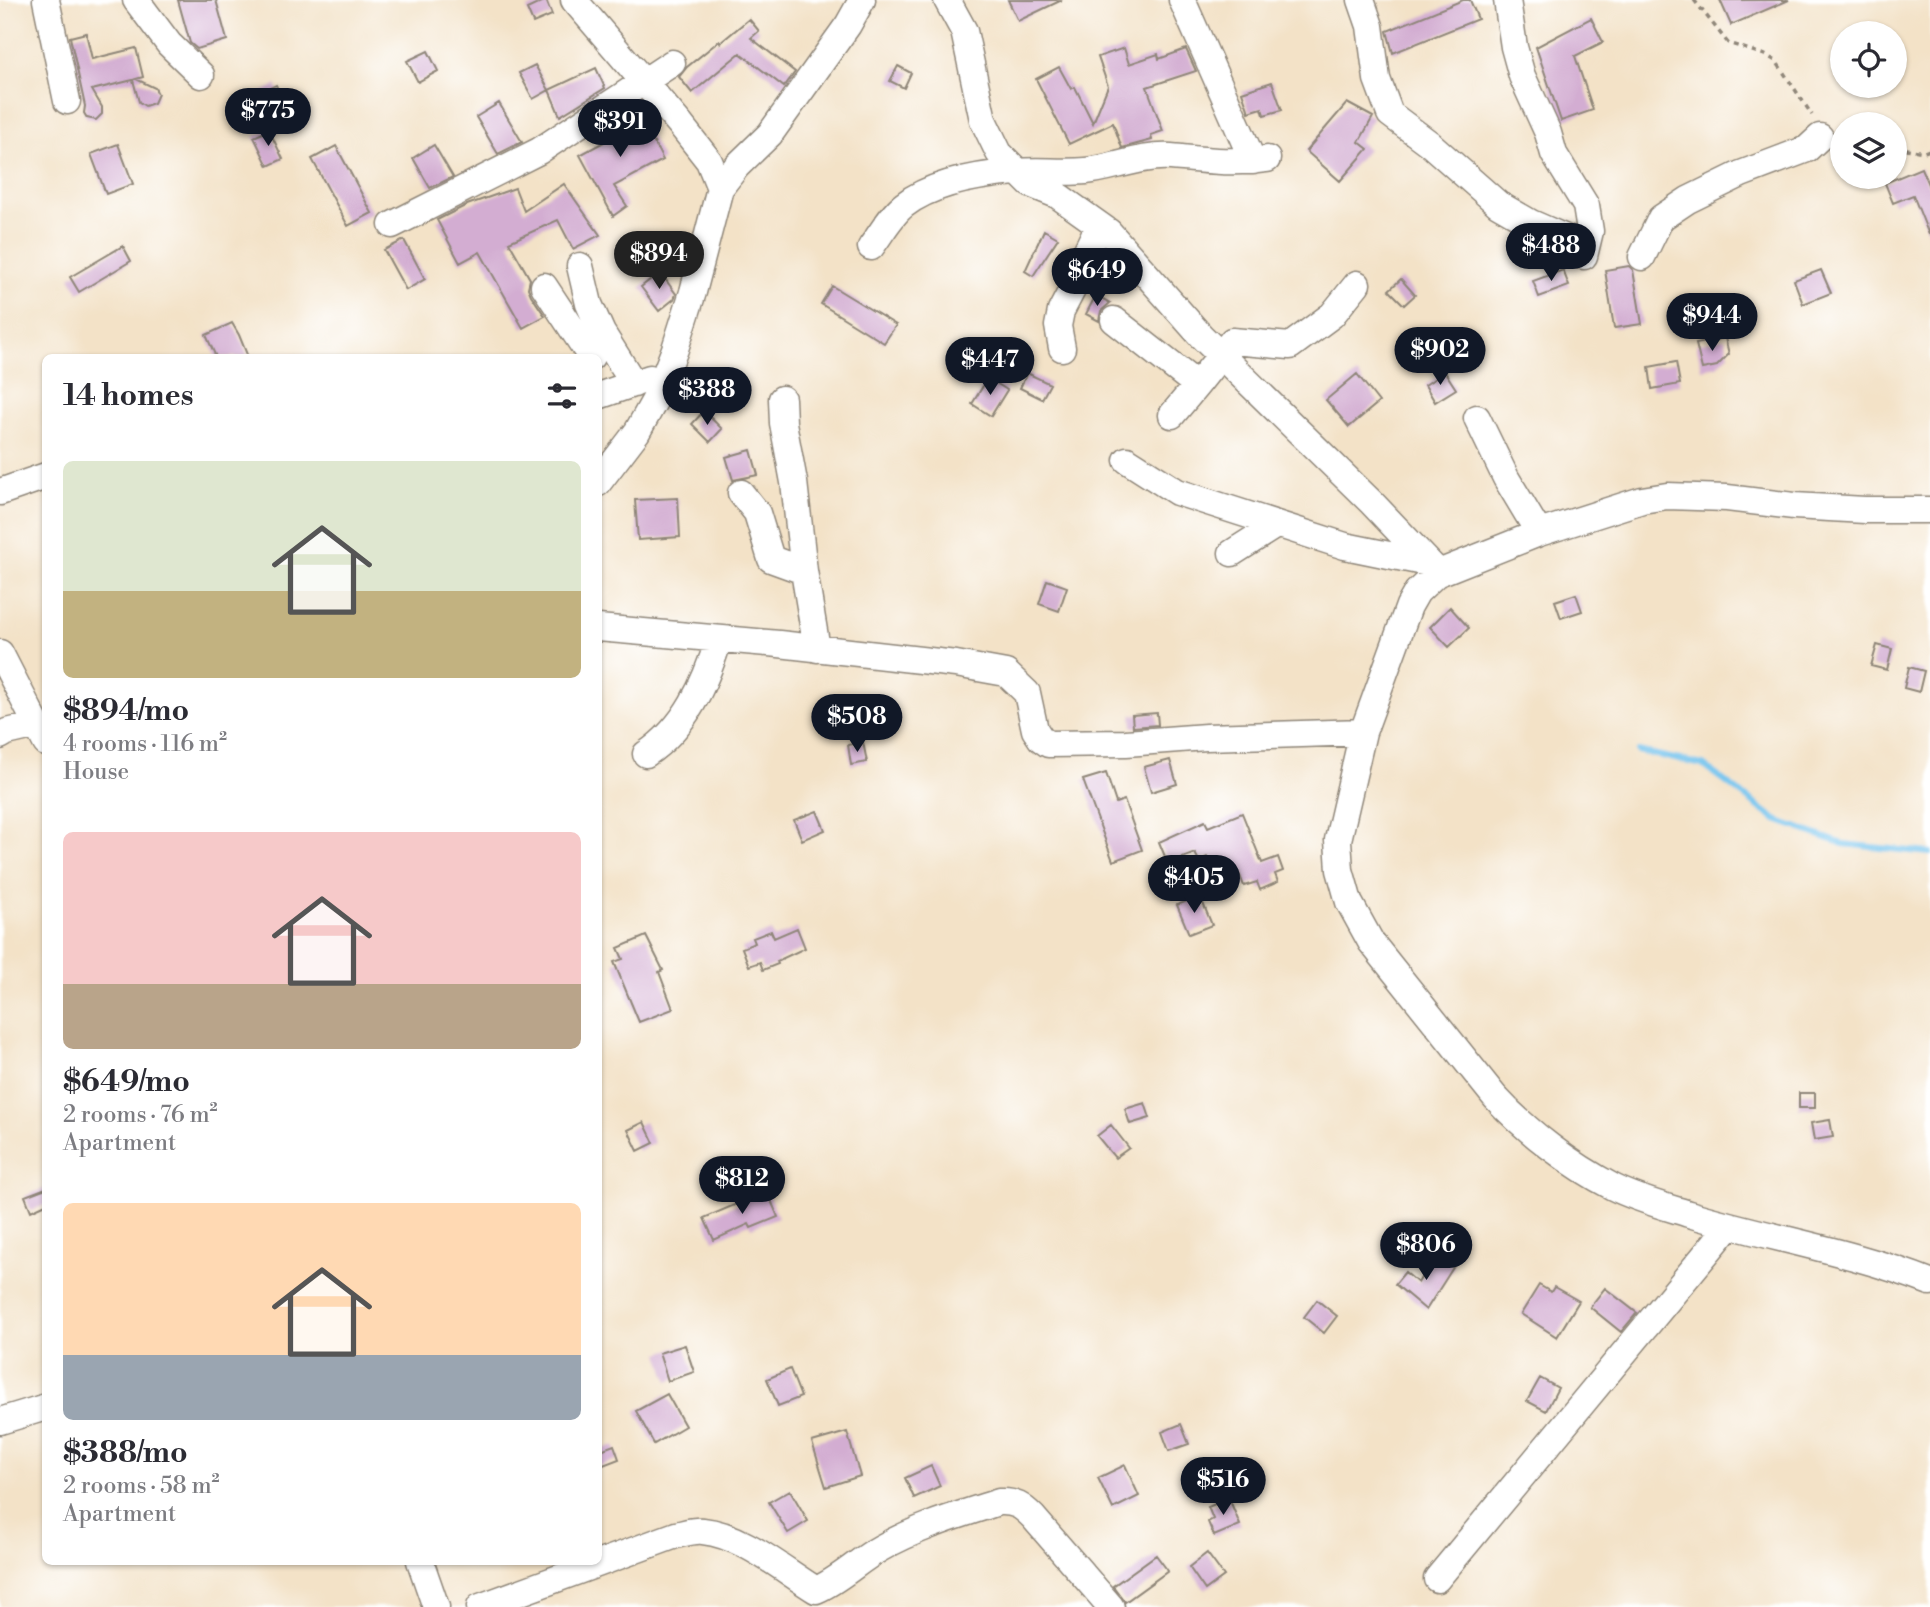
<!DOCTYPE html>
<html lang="en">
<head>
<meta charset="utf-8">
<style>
  :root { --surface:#fff; --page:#f2f2f3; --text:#2b2b33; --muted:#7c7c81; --accent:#111827 }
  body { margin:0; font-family:"Libre Bodoni",serif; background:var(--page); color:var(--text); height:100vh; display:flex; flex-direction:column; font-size:26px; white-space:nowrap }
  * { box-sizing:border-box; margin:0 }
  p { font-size:23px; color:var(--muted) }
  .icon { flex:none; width:38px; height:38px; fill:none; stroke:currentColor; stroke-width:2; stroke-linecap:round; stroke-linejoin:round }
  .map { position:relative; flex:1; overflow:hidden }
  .side { position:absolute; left:42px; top:354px; width:560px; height:1211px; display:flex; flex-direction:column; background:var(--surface); border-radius:10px; box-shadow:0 2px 5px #0004 }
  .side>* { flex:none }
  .controls { position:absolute; left:1830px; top:21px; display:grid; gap:14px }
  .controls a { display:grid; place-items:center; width:77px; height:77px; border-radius:50%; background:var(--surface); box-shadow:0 2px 5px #0004; font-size:35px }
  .price { position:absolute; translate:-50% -60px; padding:0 16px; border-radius:24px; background:var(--accent); color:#fff; font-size:23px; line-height:46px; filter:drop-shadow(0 2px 4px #0008) }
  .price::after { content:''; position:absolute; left:50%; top:42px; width:21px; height:16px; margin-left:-10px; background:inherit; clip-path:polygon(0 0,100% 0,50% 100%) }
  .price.current { background:#222; color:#fff }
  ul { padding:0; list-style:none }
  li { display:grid; align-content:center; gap:14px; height:371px; padding:0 21px }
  li span { display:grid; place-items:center; height:217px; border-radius:10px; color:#555 }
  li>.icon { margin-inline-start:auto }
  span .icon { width:126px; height:126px; fill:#fffc; stroke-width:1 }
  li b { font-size:30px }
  h2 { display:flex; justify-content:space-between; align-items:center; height:84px; padding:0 21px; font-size:30px }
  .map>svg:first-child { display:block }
</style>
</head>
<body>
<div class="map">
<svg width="1930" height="1607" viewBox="0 0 1930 1607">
  <rect width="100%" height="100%" fill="#fff"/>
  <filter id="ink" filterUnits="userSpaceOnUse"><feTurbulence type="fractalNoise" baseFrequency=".0143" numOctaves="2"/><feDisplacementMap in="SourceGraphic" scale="14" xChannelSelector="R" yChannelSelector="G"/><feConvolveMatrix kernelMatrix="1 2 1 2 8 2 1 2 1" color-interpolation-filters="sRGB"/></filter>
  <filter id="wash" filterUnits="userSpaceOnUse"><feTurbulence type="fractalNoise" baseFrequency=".00686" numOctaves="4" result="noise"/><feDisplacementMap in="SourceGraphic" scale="28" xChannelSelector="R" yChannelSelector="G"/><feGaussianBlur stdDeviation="1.57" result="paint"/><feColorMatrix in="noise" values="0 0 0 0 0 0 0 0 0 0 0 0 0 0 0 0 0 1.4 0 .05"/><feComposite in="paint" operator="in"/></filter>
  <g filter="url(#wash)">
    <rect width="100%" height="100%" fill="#f3e2c7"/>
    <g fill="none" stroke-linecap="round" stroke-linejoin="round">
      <path stroke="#71c2ed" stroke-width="6" d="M1638 751 1703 765 1776 820 1843 844 1930 853"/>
    </g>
    <g id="blocks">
      <path fill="#d3add2" d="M178 0H216L227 40 197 49 190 43Z
        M546 0 552 15 533 23 527 9Z
        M1008 0H1062L1018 21Z
        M1463 0H1470L1478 19 1393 53 1387 31Z
        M1720 0H1789L1731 25Z
        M1591 18 1603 42 1575 56 1593 110 1561 121 1536 47Z
        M749 19 759 31 751 38 795 72 784 87 740 53 692 93 679 77 687 67 719 41 720 43Z
        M86 33 92 59 136 48 143 77 136 79 155 88 158 94 154 103 145 106 139 102 133 80 92 90 102 107V114L96 120 87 118 84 113 85 106 70 37Z
        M1124 48 1129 64 1158 54 1159 59 1186 49 1196 71 1147 87 1163 131 1151 135 1152 140 1122 148 1113 123 1069 144 1036 79 1059 67 1071 89 1075 87 1093 123 1108 86 1098 57Z
        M428 51 438 71 418 82 407 61Z
        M535 65 549 90 533 99 519 73Z
        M898 66 911 73 904 88 890 81Z
        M596 68 605 88 560 116 549 90Z
        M1272 82 1282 110 1264 115 1262 108 1249 112 1242 92Z
        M276 85 290 115 275 123 260 93Z
        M499 103 522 142 498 154 476 117Z
        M1347 103 1373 117 1359 142 1368 149 1340 181 1306 151Z
        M626 112 647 137 650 135 663 160 614 186 627 206 613 216 580 155 615 136 606 126Z
        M269 130 283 159 268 166 254 137Z
        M118 144 133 184 106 194 91 154Z
        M434 145 453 177 430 188 413 158Z
        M336 146 372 213 348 226 312 159Z
        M1921 168 1930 189 1929 235 1913 195 1893 203 1885 183Z
        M564 184 600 235 573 249 558 220 509 242 530 279 528 288 531 295 545 316 523 328 480 252 460 263 437 220 467 205 515 188 524 211Z
        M1044 230 1058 238 1033 276 1025 271Z
        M404 240 425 279 406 290 384 250Z
        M123 246 131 261 79 292 70 277Z
        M1629 266 1633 270 1642 324 1614 328 1605 270Z
        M1563 270 1569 286 1539 297 1533 281Z
        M1821 270 1831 293 1803 304 1794 280Z
        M660 272 676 294 674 299 659 311 641 287Z
        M1401 279 1415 295 1404 305 1389 290Z
        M832 286 896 325 884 343 821 304Z
        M1096 295 1110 303 1101 311 1099 321 1086 314Z
        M232 323 239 335 248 357H216L206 335Z
        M1725 338 1729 354 1717 366 1702 369 1696 344Z
        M1676 362 1680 384 1652 389 1649 367Z
        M1445 372 1456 389 1435 402 1425 385Z
        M1027 373 1050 384 1042 399 1020 388Z
        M1357 374 1379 402 1349 427 1326 400Z
        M988 378 1007 390 991 416 972 404Z
        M704 411 722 429 710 442 692 424Z
        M751 450 758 475 733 480 726 457Z
        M678 498 680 537 638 540 635 500Z
        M1047 580 1067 587 1059 611 1039 604Z
        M1576 594 1582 611 1561 618 1555 601Z
        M1450 607 1469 628 1449 647 1430 627Z
        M1877 645 1892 649 1887 670 1871 666Z
        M1909 667 1924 671 1919 692 1904 688Z
        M1157 713 1158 725 1133 727 1132 715Z
        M863 742 867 762 851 765 848 745Z
        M1170 760 1177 784 1151 792 1144 767Z
        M1106 773 1116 803 1124 800 1142 850 1113 861 1083 780Z
        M817 811 825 830 802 840 794 820Z
        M1242 813 1262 863 1278 857 1283 871 1275 874 1278 882 1260 890 1257 882 1244 886 1239 873 1219 882 1207 857 1199 861 1195 853 1168 864 1159 842 1205 821 1208 827Z
        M1200 896 1212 925 1189 934 1177 905Z
        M797 928 805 948 777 961 778 964 763 970 760 962 749 966 742 948 755 943 753 938 771 931 774 938Z
        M646 936 663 970 659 972 673 1009 639 1022 614 962 623 959 618 948Z
        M1799 1093H1815V1108H1799Z
        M1145 1103 1150 1118 1130 1124 1125 1109Z
        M1830 1120 1833 1137 1814 1140 1811 1123Z
        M644 1122 654 1143 638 1151 628 1130Z
        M1111 1125 1129 1148 1115 1158 1097 1136Z
        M46 1188V1204L31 1211 25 1196Z
        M767 1191 778 1217 751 1228 749 1224 714 1240 704 1218Z
        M1435 1254 1454 1266 1426 1310 1395 1284 1405 1272 1418 1283Z
        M1539 1285 1551 1292 1554 1287 1579 1301 1557 1337 1521 1314Z
        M1605 1288 1637 1313 1621 1332 1590 1307Z
        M1317 1300 1337 1316 1324 1333 1304 1317Z
        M685 1345 694 1372 668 1381 659 1353Z
        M790 1369 801 1397 778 1406 767 1379Z
        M1540 1378 1558 1388 1546 1411 1527 1401Z
        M667 1394 685 1426 654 1444 636 1411Z
        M1181 1424 1189 1444 1169 1451 1162 1432Z
        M847 1432 860 1476 826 1487 812 1442Z
        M614 1445 619 1459 598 1467V1451Z
        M1125 1465 1139 1496 1113 1509 1098 1478Z
        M931 1466 940 1486 914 1498 905 1478Z
        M790 1490 808 1521 788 1533 769 1502Z
        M1229 1498 1240 1525 1214 1536 1208 1522 1213 1519 1208 1507Z
        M1207 1553 1224 1576 1205 1590 1189 1567Z
        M1156 1555 1168 1571 1125 1602 1113 1586Z"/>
    </g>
  </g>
  <g filter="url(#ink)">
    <use href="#blocks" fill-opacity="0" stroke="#8f8679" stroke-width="2"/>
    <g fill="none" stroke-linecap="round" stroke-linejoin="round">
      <defs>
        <path id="minor" d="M46 0 67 101
          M136 0 169 44 201 75
          M574 0 680 124 709 161 720 188
          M947 0 964 31 983 120 999 153 1030 184 1057 195 1109 232 1201 336 1372 503 1432 566 1436 574
          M1182 0 1253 161
          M1361 0 1370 26 1377 79 1390 114 1430 144 1498 204 1531 223 1568 239 1584 256 1590 231 1586 206 1554 154 1548 133 1522 76 1514 47 1507 0
          M392 225 539 151 672 63
          M871 247C881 234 891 215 904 205 933 182 980 175 1016 172 1039 170 1063 173 1086 171 1114 168 1142 155 1171 157 1204 160 1233 164 1267 159
          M1642 257 1661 218 1688 200 1741 174 1807 149 1820 137
          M580 266 589 304 602 333 634 384
          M544 286 591 357
          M1114 320 1197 385 1232 341 1290 346 1332 315 1357 284
          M1062 348 1058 326 1061 311 1073 288 1085 254 1099 225
          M598 396 650 378
          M782 399 783 423 794 482 804 571
          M1172 415 1197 385
          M1477 418 1506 478 1539 533
          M1127 460 1177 492 1345 546 1428 563
          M598 483 637 432 656 398 675 349 693 292 720 188 737 166 770 134 848 25 862 0
          M0 492 46 476
          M741 493 757 513 771 559 804 571 817 649
          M1930 510H1865L1794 506 1727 498 1667 496 1642 500 1539 533 1436 574 1417 592 1409 606 1363 732 1338 840 1340 870 1349 902 1371 942 1495 1097C1527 1132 1571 1165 1613 1187 1637 1199 1663 1206 1689 1214 1769 1238 1852 1251 1930 1282
          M1232 553 1276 525
          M598 628 779 644 956 664 1006 673 1027 693 1035 730 1041 739 1048 744 1126 743 1206 737 1363 732
          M0 653 46 743
          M0 736 7 732 37 725
          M646 754C686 727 705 684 719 639
          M0 1421 46 1407
          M420 1561 436 1607
          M1437 1579 1729 1226
          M480 1607 676 1535C685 1533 694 1530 703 1531 743 1535 783 1570 816 1590 838 1581 859 1560 881 1548 918 1527 959 1515 999 1502 1015 1501 1022 1506 1033 1517L1111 1607"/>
      </defs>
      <use href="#minor" stroke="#8f8679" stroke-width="29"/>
      <path stroke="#8f8679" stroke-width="3.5" stroke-dasharray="5 5" stroke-linecap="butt" d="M1694 0 1728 43 1765 55 1776 61 1812 115
        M1895 147 1924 152 1930 150"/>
      <use href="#minor" stroke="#fff" stroke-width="26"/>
    </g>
  </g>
</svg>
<div class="controls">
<a><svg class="icon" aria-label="locate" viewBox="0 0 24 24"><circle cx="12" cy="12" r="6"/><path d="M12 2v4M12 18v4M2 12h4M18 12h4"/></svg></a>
<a><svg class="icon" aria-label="layers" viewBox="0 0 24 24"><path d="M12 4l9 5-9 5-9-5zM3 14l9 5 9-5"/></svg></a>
</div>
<b class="price" style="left:268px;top:148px">$775</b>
<b class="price" style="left:620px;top:159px">$391</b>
<b class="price" style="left:1551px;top:283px">$488</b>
<b class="price current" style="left:659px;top:291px">$894</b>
<b class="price" style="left:1097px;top:308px">$649</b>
<b class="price" style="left:1712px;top:353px">$944</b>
<b class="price" style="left:1440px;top:387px">$902</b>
<b class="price" style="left:990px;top:397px">$447</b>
<b class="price" style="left:707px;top:427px">$388</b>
<b class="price" style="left:857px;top:754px">$508</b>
<b class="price" style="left:1194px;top:915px">$405</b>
<b class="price" style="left:742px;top:1216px">$812</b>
<b class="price" style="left:1426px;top:1282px">$806</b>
<b class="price" style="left:1223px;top:1517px">$516</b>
<section class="side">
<h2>14 homes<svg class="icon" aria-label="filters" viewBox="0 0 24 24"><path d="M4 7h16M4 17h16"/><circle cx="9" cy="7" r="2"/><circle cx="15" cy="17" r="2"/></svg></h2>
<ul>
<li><span style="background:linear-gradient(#dfe7d0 60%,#c2b280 0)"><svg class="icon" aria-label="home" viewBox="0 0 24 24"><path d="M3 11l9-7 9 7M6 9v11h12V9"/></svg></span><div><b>$894/mo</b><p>4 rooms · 116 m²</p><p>House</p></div></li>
<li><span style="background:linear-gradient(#f6c9c9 70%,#b9a48a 0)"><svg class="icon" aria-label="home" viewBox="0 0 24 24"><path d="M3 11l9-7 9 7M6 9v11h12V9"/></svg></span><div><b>$649/mo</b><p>2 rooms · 76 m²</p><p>Apartment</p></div></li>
<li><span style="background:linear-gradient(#ffd9b3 70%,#9aa5b1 0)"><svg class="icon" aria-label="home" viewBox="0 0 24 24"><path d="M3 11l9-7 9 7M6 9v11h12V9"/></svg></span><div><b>$388/mo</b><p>2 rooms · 58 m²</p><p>Apartment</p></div></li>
</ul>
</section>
</div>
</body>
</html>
